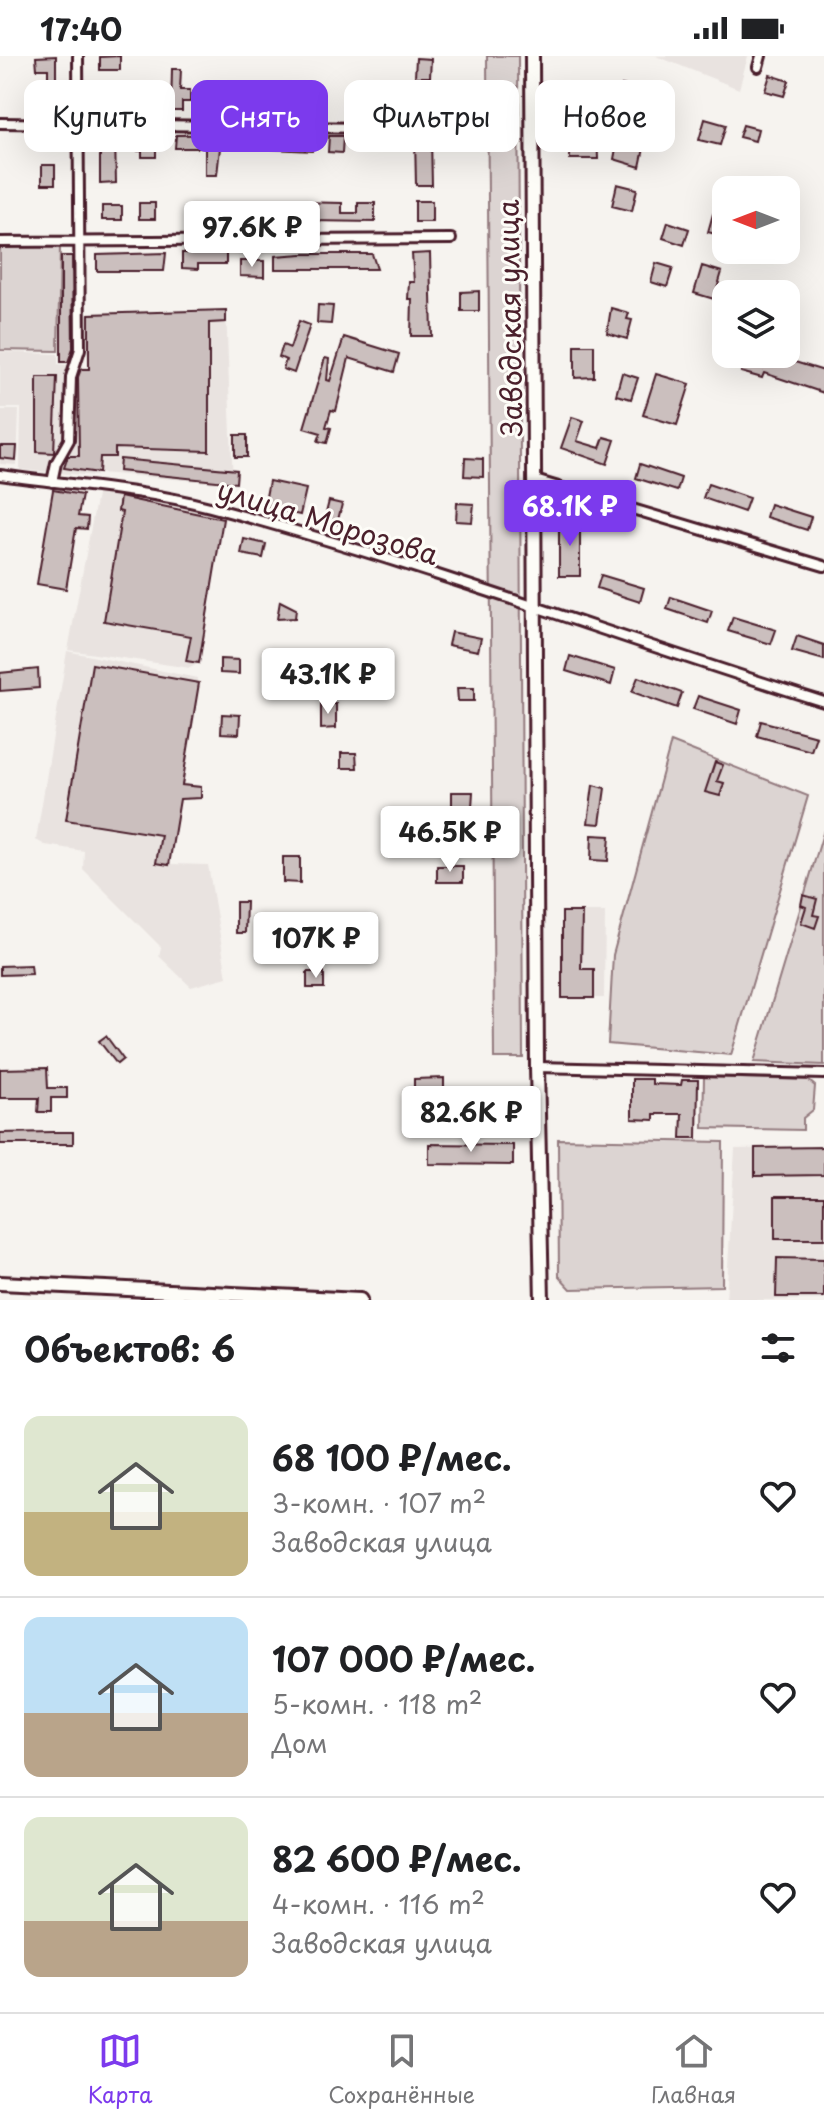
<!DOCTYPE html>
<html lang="ru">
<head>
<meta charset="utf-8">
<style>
  :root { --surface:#fff; --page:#f6f6f6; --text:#202124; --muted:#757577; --line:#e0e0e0; --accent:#7c3aed }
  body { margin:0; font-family:"Playpen Sans",sans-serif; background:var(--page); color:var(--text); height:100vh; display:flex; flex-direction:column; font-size:30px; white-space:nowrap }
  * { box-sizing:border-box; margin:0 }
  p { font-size:26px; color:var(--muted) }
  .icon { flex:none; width:44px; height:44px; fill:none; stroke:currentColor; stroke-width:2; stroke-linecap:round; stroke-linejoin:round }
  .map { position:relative; height:1244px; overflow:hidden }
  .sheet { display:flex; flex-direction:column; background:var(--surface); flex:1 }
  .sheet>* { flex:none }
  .top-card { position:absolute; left:24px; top:24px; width:776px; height:72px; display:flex; gap:16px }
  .needle { width:52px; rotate:270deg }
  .fabs { position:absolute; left:712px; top:120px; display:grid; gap:16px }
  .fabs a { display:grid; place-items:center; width:88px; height:88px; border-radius:16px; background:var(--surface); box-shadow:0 8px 32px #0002; font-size:40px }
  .price { position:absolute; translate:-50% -68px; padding:0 18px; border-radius:8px; background:#fff; color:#222; font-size:26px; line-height:52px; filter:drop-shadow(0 2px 4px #0008) }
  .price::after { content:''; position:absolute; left:50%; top:48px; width:24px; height:18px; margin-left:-12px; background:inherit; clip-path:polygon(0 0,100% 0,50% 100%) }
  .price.active { background:var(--accent); color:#fff }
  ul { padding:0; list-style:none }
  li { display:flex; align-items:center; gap:24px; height:200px; padding:0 24px }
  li+li { border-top:2px solid var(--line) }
  li span { display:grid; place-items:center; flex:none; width:224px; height:160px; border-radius:16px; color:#555 }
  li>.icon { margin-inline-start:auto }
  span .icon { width:96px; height:96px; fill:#fffc; stroke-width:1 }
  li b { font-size:34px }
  h2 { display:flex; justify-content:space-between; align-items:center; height:96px; padding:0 24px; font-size:34px }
  .tag { padding:0 28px; border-radius:16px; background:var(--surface); box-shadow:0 8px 32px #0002; font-size:28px; line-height:72px }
  .tag.active { background:var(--accent); color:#fff }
  .status { display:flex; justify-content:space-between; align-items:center; height:56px; padding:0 40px; background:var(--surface); direction:ltr }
  .status svg { height:22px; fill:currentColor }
  .dock { display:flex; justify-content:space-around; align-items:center; height:112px; border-top:2px solid var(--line); background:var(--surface); font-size:22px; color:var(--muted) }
  .dock a { display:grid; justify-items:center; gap:4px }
  .dock .active { color:var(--accent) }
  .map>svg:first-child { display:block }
</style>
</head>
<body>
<div class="status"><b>17:40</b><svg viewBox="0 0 49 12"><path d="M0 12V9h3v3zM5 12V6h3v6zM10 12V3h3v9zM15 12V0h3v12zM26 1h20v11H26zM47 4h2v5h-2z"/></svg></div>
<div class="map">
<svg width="824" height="1244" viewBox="0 0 824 1244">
  <rect width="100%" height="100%" fill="#f6f3ef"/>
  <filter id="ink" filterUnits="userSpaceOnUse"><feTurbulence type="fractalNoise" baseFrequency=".0125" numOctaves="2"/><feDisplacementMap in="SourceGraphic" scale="16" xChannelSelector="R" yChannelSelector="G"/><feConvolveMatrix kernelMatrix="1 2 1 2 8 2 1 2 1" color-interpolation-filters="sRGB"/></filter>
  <g filter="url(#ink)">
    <path fill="#e9e3e0" d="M656 0H748L739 33Z
      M226 254 233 428 100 417 102 406 92 401 97 406 96 420 20 414 21 352H0V296L58 298V308L88 311 86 258Z
      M0 354H19L17 409 0 408Z
      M98 434 135 439 134 446 205 456 223 463 199 607 190 612 68 594Z
      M67 595 197 622 169 808 208 809 227 921 191 931 159 900 161 891 83 813 84 795 45 789 36 784Z
      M562 856H605L604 942H562Z
      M824 1091V1244H726L735 1093Z"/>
    <path fill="#dcd4d2" stroke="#937a7e" stroke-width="2" d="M487 0H518L523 1002H494Z
      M0 191H60L58 295 0 294Z
      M671 686 808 740 731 999 608 988 613 899Z
      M824 774V1009L754 1006Z
      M704 1021 808 1024 815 1030 813 1054 803 1062V1074L703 1072Z
      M558 1083 723 1086 722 1230 571 1233 559 1220Z"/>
    <path fill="#cbbfbe" stroke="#4a1f2b" stroke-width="2" d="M56 0V28H63V39H56V55H40V41H48V13H37L36 1Z
      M120 0V14H100V1Z
      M416 2 431 3 430 21H415Z
      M172 13H181L180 34H190V46H182V55H171Z
      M770 19 789 25 784 40 765 35Z
      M622 29 654 37 650 54 618 47Z
      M153 35V54H139L138 36Z
      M296 38 311 39V56H265V43L296 42Z
      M204 39 248 43V56L203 54Z
      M359 39 373 40V56L359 55Z
      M415 39H430V57H415Z
      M100 42H117V55H101Z
      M596 47 598 103H570L568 48Z
      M649 60 667 64 664 78 645 74Z
      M705 63 726 69 720 89 699 84Z
      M743 69 758 73 755 85 739 81Z
      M156 77V101H142V95H138L137 78Z
      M254 78V92H220L217 119H205V92H175L176 79Z
      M273 79 312 80V95L272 93Z
      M40 80H56V93H40Z
      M329 80H343L342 97 328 96Z
      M100 81H115L116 127 100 128Z
      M415 81H431L432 129H416Z
      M617 87 644 92 640 111 614 103Z
      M42 109H55V128H42Z
      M617 128 637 133 632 155 612 150Z
      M415 145H432V166H415Z
      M295 146 342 147V157H358V147H375V166L243 164V149L295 150Z
      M139 147H155V163H139Z
      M786 147 799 151 789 193H786Z
      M102 150H122V164H102Z
      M205 150H221V164H205Z
      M713 158 726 161V181L708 176Z
      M668 166 689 173 684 189 663 182Z
      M226 196V208H198V213L182 212V197Z
      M166 197 164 215H97V199Z
      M430 197 432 280H411L412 243H408L409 226H414L412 198Z
      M302 198H372L377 213H275V200Z
      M61 200H72L73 292 68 306H61Z
      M240 205H264V221L240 220Z
      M656 207 673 212 667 231 651 226Z
      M702 210 722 216 714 243 694 237Z
      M479 235V255H461V236Z
      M318 249 333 250 331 268 317 267Z
      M611 252 629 257 627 263 632 264 627 283 607 277Z
      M226 254V266L209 267V395L115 392V401H100L99 417 64 412 68 400H79L78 321 81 313H89V258Z
      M299 265 310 269 294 317 283 313 286 304 279 301 283 289 290 292Z
      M344 281 399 298 394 316 349 302 336 355 331 354 326 371 331 372 327 387 318 385 321 377 304 372 325 302 329 303 327 324 330 325Z
      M575 289H594V321L575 322Z
      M746 298H769L824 315V337L764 317 762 322 741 316Z
      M622 317 638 322 631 343 616 339Z
      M656 318 690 328 677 369 643 359Z
      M37 321H57L54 397 37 396Z
      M572 361 584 365 577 385 600 392 604 381 615 384 607 408 561 392Z
      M235 379H247V401H235Z
      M0 390H17L16 404 0 402Z
      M465 402 483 403V421L464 420Z
      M120 403 237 414 236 427 119 415Z
      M640 408 681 422 677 435 636 422Z
      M269 425 306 433 300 459 264 451Z
      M708 428 749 442 744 456 703 442Z
      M53 434 82 439 78 460 88 461 87 473 76 472 66 533 37 528Z
      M120 441 223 463 199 607 186 605 191 580 104 565 122 456 118 455Z
      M329 445 342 448 337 468 324 465Z
      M457 447 474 448 472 466 456 465Z
      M770 448 811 461 807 474 766 461Z
      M559 463H580V520H559Z
      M244 483 266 488 263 502 241 498Z
      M601 519 644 532 640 546 597 532Z
      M671 541 712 555 708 567 667 553Z
      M280 545 296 553 295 562 277 563Z
      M733 561 776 574 771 588 728 575Z
      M451 576 481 582 478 595 448 589Z
      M797 580 824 589V604L792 595Z
      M570 600 615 614 611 629 566 615Z
      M220 603 239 604V618L220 617Z
      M92 608 199 627 182 729 201 731V742L180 743 169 809 156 807 161 779 66 764Z
      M38 613 39 632 0 635V617Z
      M638 621 682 637 677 652 632 636Z
      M457 632H474V645H458Z
      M698 640 741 654 737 668 693 653Z
      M321 648H336V672L321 673Z
      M222 658 240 659 239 678 221 677Z
      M761 665 816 680 811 695 757 680Z
      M341 697H356L357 712H341Z
      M715 706 723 709 717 725 724 727 720 740 705 736Z
      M593 729 605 732 600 768 588 767Z
      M452 736H473L472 751H452Z
      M445 770H469V781L445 782Z
      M592 779 610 780 608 805 591 804Z
      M283 801H300V827L283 826Z
      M437 810H463V826H437Z
      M803 839 817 843 813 859 819 860 815 872 801 867 806 851 801 849Z
      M236 846H246L245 877H236Z
      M562 856H582L581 913H594V942H562Z
      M31 909 32 918 0 919V910Z
      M307 916H324V932H307Z
      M106 980 123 1003 117 1008 99 985Z
      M47 1012 48 1032H67V1042H51V1056H38L39 1042H0V1013Z
      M444 1022V1055L414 1056V1023Z
      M632 1023H652V1028L681 1029 682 1024H698L697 1082H681L682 1058H654V1064L632 1063Z
      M54 1076H73V1088H0V1077Z
      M429 1088 513 1089V1109L429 1108Z
      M824 1091V1119L755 1120V1092Z
      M775 1140H824V1183H775Z
      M777 1202 824 1203V1241H776Z"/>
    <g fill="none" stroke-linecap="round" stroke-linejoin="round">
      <defs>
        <path id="street" d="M758 11 761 0
          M0 67 439 73
          M0 186 451 183
          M0 419C70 429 141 433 210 451 417 506 619 582 824 646
          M535 424 824 510
          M52 426 56 407 69 384 71 321 80 293 78 0
          M537 1011 824 1018"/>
        <path id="secondary" d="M532 0 537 1011 542 1244
          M0 1227 360 1244"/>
      </defs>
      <use href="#street" stroke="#4a1f2b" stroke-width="14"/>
      <use href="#secondary" stroke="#4a1f2b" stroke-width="18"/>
      <use href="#street" stroke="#fdfcf7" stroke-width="8"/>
      <use href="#secondary" stroke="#fdfcf7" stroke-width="12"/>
    </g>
  </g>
  <g text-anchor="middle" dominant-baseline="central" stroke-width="6" stroke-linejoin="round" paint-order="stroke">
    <g font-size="28" fill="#4a1f2b" stroke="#fdfcf7">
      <text transform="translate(509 262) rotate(-91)">Заводская улица</text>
      <text transform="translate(328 465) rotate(17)">улица Морозова</text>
    </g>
  </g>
</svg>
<div class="fabs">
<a><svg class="needle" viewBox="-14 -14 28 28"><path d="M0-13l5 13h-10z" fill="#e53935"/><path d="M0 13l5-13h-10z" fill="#757577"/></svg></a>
<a><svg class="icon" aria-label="layers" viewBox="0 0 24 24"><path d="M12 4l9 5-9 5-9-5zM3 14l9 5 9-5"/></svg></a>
</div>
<b class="price" style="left:252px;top:213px">97.6K ₽</b>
<b class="price active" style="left:570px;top:492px">68.1K ₽</b>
<b class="price" style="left:328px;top:660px">43.1K ₽</b>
<b class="price" style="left:450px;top:818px">46.5K ₽</b>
<b class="price" style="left:316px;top:924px">107K ₽</b>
<b class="price" style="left:471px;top:1098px">82.6K ₽</b>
<div class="top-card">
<a class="tag">Купить</a>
<a class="tag active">Снять</a>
<a class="tag">Фильтры</a>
<a class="tag">Новое</a>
</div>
</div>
<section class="sheet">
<h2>Объектов: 6<svg class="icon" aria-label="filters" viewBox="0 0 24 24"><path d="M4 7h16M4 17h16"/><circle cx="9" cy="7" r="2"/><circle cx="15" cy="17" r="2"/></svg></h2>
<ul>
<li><span style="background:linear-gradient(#dfe7d0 60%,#c2b280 0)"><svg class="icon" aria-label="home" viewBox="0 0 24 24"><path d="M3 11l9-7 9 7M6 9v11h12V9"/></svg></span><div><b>68 100 ₽/мес.</b><p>3-комн. · 107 m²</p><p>Заводская улица</p></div><svg class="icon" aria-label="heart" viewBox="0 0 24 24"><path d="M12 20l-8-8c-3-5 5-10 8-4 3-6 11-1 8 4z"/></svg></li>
<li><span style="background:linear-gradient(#bfe0f5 60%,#b9a48a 0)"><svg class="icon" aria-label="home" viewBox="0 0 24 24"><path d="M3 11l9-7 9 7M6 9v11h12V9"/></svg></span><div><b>107 000 ₽/мес.</b><p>5-комн. · 118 m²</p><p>Дом</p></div><svg class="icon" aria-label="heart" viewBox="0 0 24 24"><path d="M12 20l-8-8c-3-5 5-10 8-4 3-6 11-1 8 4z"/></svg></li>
<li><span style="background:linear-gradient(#dfe7d0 65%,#b9a48a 0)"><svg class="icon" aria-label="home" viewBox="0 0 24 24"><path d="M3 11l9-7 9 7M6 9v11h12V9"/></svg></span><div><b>82 600 ₽/мес.</b><p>4-комн. · 116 m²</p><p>Заводская улица</p></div><svg class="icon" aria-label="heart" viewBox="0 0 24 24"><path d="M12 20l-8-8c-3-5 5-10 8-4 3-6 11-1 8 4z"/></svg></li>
</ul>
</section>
<nav class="dock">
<a class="active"><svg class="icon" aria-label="map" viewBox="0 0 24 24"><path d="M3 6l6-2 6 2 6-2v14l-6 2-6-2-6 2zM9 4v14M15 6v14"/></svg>Карта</a>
<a><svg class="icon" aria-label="saved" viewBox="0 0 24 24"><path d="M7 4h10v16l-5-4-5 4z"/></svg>Сохранённые</a>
<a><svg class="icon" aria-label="home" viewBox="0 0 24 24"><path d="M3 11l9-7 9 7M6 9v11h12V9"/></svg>Главная</a>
</nav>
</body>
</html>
